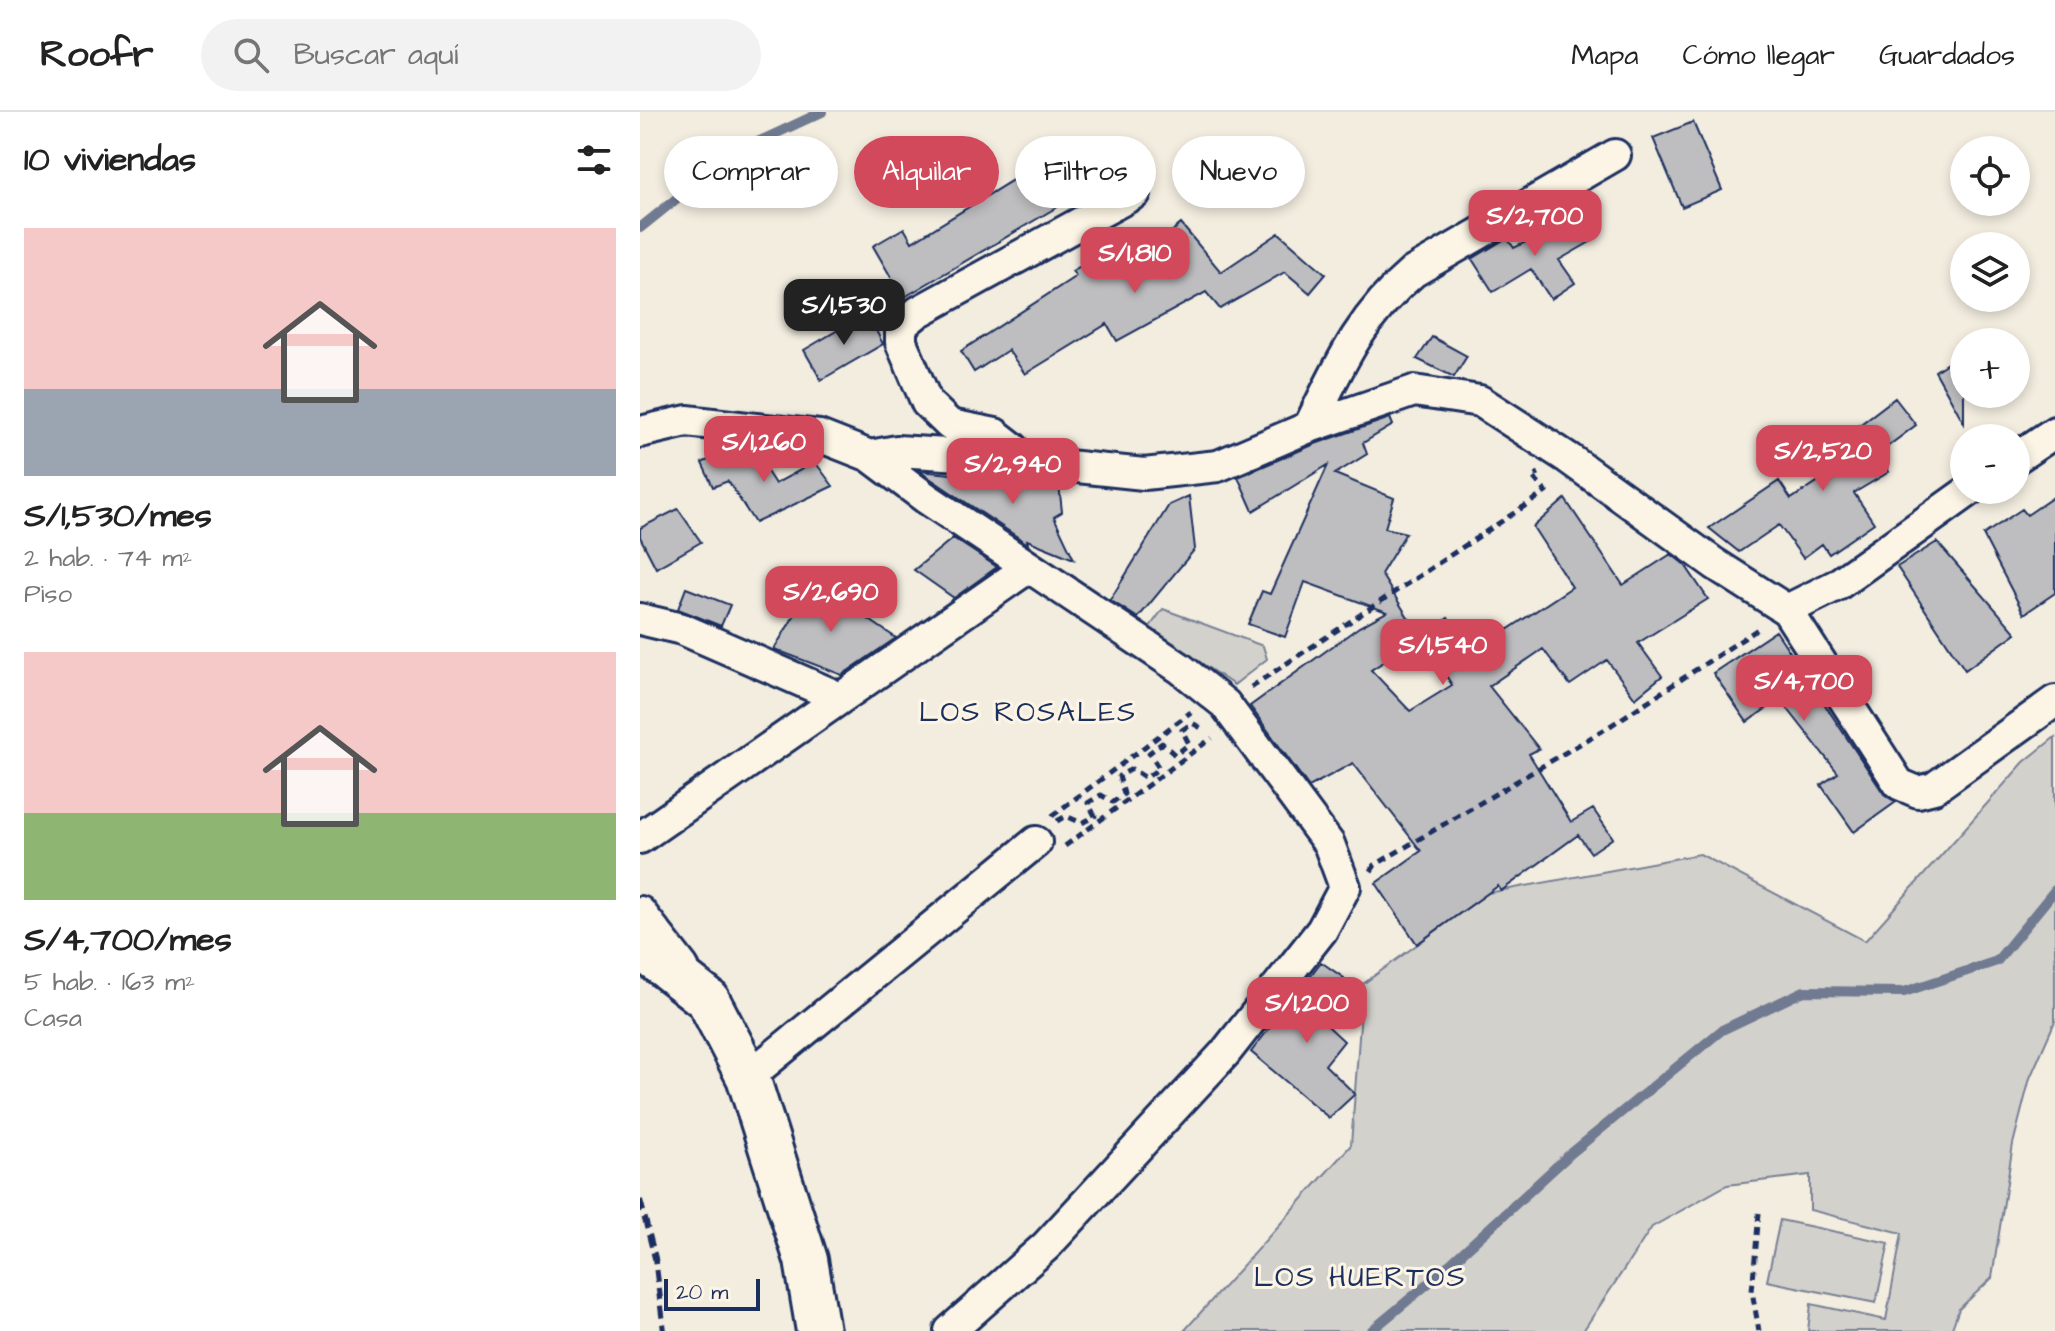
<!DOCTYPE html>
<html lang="es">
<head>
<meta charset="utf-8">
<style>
  :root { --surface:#fff; --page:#f2f2f2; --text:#222; --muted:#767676; --line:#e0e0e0; --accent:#d1495b }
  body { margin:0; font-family:"Architects Daughter",sans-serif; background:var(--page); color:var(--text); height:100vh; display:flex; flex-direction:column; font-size:30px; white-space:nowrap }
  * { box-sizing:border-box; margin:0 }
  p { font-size:26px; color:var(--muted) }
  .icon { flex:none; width:44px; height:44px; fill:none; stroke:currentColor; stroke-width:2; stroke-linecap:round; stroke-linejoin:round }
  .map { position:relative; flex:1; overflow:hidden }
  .panel { display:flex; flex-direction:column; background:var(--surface); width:640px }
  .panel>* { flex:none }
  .guide { position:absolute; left:24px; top:24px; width:760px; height:72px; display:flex; gap:16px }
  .tools { position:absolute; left:1310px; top:24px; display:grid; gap:16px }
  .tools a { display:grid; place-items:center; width:80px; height:80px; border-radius:50%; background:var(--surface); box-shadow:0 4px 12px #0003; font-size:40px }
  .scale { position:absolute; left:24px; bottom:20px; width:96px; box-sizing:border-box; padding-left:8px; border:4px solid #1b2f5e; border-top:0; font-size:22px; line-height:28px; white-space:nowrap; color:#1b2f5e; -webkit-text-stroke:6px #fcf5e5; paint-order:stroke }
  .price { position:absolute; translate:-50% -68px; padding:0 18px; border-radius:16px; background:var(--accent); color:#fff; font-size:26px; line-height:52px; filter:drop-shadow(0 2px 4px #0008) }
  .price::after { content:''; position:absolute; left:50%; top:48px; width:24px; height:18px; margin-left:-12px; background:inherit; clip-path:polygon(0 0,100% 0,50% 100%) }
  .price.current { background:#222; color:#fff }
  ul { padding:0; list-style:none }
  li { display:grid; align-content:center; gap:16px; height:424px; padding:0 24px }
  li span { display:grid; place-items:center; height:248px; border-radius:0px; color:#555 }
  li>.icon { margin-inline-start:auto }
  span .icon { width:144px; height:144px; fill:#fffc; stroke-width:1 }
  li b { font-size:34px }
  h2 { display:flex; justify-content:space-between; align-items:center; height:96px; padding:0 24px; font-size:34px }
  .pill { padding:0 28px; border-radius:36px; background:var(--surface); box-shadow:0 4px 12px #0003; font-size:28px; line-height:72px }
  .pill.current { background:var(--accent); color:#fff }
  header { display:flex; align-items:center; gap:48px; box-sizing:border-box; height:112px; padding:0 40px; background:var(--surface); border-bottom:2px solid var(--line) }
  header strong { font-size:38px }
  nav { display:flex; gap:44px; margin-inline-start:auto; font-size:28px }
  .search { width:560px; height:72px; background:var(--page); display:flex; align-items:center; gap:20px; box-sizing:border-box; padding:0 28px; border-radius:44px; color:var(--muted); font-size:30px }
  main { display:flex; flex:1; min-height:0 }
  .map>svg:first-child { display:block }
</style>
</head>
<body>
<header>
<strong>Roofr</strong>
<div class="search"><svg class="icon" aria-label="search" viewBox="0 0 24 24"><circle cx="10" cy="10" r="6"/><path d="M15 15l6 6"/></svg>Buscar aquí</div>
<nav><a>Mapa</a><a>Cómo llegar</a><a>Guardados</a></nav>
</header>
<main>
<section class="panel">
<h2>10 viviendas<svg class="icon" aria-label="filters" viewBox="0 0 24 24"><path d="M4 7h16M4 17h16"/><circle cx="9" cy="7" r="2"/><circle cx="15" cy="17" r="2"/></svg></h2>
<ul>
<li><span style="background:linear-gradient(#f6c9c9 65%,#9aa5b1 0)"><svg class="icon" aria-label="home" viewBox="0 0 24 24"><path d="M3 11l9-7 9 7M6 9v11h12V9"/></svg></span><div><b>S/1,530/mes</b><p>2 hab. · 74 m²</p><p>Piso</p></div></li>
<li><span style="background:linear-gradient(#f6c9c9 65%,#8fb573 0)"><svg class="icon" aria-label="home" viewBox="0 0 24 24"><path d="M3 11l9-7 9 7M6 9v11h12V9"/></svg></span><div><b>S/4,700/mes</b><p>5 hab. · 163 m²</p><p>Casa</p></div></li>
</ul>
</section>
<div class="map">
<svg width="1415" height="1219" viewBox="0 0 1415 1219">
  <rect width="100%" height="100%" fill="#f3ede0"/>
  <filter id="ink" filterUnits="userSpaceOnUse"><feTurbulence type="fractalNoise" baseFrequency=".0125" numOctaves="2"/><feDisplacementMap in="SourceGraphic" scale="16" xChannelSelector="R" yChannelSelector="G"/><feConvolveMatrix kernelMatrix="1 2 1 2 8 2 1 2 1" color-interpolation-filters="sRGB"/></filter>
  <g filter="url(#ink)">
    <path fill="#d3d1cc" stroke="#778095" stroke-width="2" d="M523 497 623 534 627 547 594 573 509 516Z
      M1415 625V909L1390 966 1373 1032 1352 1166 1319 1197 1311 1219H1168L1171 1192 1246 1208 1262 1121 1170 1098V1063L1087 1073 1012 1115 943 1219H544L711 1033 723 872 848 781 1060 742 1225 829 1384 650Z
      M1140 1108 1249 1131 1236 1191 1127 1169Z"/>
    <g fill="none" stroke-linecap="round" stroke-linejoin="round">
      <path stroke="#707a91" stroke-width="10" d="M0 116 92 42 182 0
        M731 1219 796 1165 929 1043 1082 918 1164 879 1264 880 1357 849 1415 778"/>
    </g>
    <path fill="#bebec0" stroke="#1b2f5e" stroke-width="2" fill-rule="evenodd" d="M1053 10 1082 78 1042 95 1013 26Z
      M400 51 424 91 263 186 233 134 264 116 272 130Z
      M938 104 952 129 919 148 935 171 911 187 891 157 853 180 832 147 867 126 874 136Z
      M541 112 581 160 639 121 686 162 670 181 645 160 580 197 566 180 477 229 467 212 385 262 368 238 334 260 321 239 436 164 432 159 481 131 490 143 525 125Z
      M227 201 243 232 181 268 164 238Z
      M792 225 827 244 814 265 777 247Z
      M1324 240V311L1295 259Z
      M1255 286 1276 313 1239 341 1249 360 1214 381 1234 411 1189 442 1182 432 1163 446 1139 413 1099 440 1069 416 1139 369 1151 387 1197 357 1184 340Z
      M750 306 753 313 723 331 727 342 695 362 754 386 745 416 766 421 741 462 781 526 808 506 824 528 842 520 849 530 932 475 893 415 925 387 983 473 1031 442 1045 453 1068 487 998 531 1022 564 995 586 967 548 930 573 903 537 849 574 899 637 889 642 931 710 953 697 973 726 951 741 938 723 861 779 858 774 777 832 736 771 781 739 713 651 669 675 610 594 719 515 747 500 665 470 645 525 608 512 622 479 630 482 688 353 613 399 598 365 675 332ZM781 526 812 573 770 599 731 558Z
      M84 340 117 344 135 372 175 350 193 374 115 411 88 369 73 375 62 351Z
      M279 359 419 372 422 400 414 405 434 447 387 428 388 432Z
      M549 384 555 437 498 506 470 488 529 393Z
      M1415 384V481L1384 502 1343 423 1382 397 1387 403Z
      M38 397 61 430 16 456 0 425V416Z
      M313 426 357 455 314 486 274 458Z
      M1297 430 1376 521 1325 558 1257 455Z
      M178 473 256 526 202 563 134 537 160 494Z
      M46 476 90 493 81 514 38 497Z
      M1136 519 1244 682 1256 690 1214 720 1181 673 1198 661 1140 587 1107 610 1073 561Z
      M681 850 704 866 675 902 704 929 685 953 715 982 689 1006 611 940Z"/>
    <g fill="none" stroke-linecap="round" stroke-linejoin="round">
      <defs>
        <path id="minor" d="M669 315C699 254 720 205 773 160L975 43
          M0 320 47 309 179 324 230 344 286 386 540 556 585 592 689 732 705 775 682 818 585 941 406 1134 310 1219
          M230 344 257 339 322 343 504 362 578 354 669 315 774 279 840 289 928 346 1075 452 1147 498 1197 473 1330 378
          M1376 346 1415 320
          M375 348 373 336 355 322 310 313 287 291 261 230V214L278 200 495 81
          M1147 498 1259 672 1278 680 1294 676 1415 589
          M0 507 42 517 198 585
          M0 726 389 455
          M0 800 43 855
          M108 965 396 730"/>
        <path id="secondary" d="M0 835 68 888 108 965 166 1148 178 1219"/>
      </defs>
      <use href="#minor" stroke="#1b2f5e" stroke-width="36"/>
      <use href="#secondary" stroke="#1b2f5e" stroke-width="48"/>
      <path stroke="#1b2f5e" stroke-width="5" stroke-dasharray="8 6" stroke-linecap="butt" d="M611 575 906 380 892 364 899 361
        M412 704 551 600
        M417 709 426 704 442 711 455 704 448 691 461 683 473 690 484 682 479 664 492 657 506 666 519 656 509 641 522 631 535 643 549 632 542 618 552 611 565 618
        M425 734 572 626
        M731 759 735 753 967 616 1118 517
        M1119 1101 1112 1179 1119 1219"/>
      <use href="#minor" stroke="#fcf5e5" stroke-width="30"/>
      <use href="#secondary" stroke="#fcf5e5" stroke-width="42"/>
      <path stroke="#1b2f5e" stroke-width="6" stroke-dasharray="12 6" stroke-linecap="butt" d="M0 1088 15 1146 24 1219"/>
    </g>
  </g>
  <g text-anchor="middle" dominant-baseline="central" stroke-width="6" stroke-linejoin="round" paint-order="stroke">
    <g font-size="28" letter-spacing="2" fill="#1b2f5e" stroke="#fcf5e5">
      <text x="388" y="600">LOS ROSALES</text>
      <text x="720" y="1165">LOS HUERTOS</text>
    </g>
  </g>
</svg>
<div class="tools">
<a><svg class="icon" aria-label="locate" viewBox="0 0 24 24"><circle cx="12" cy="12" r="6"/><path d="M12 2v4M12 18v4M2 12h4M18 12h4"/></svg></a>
<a><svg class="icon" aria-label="layers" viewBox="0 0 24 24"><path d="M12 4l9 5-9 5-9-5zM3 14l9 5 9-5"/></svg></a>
<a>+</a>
<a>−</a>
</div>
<div class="scale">20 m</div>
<b class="price" style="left:895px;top:146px">S/2,700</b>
<b class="price" style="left:495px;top:183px">S/1,810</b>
<b class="price current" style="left:204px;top:235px">S/1,530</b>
<b class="price" style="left:124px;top:372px">S/1,260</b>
<b class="price" style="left:1183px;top:381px">S/2,520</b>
<b class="price" style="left:373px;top:394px">S/2,940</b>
<b class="price" style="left:191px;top:522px">S/2,690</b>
<b class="price" style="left:803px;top:575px">S/1,540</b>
<b class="price" style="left:1164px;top:611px">S/4,700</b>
<b class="price" style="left:667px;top:933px">S/1,200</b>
<div class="guide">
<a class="pill">Comprar</a>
<a class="pill current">Alquilar</a>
<a class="pill">Filtros</a>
<a class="pill">Nuevo</a>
</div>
</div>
</main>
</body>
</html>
